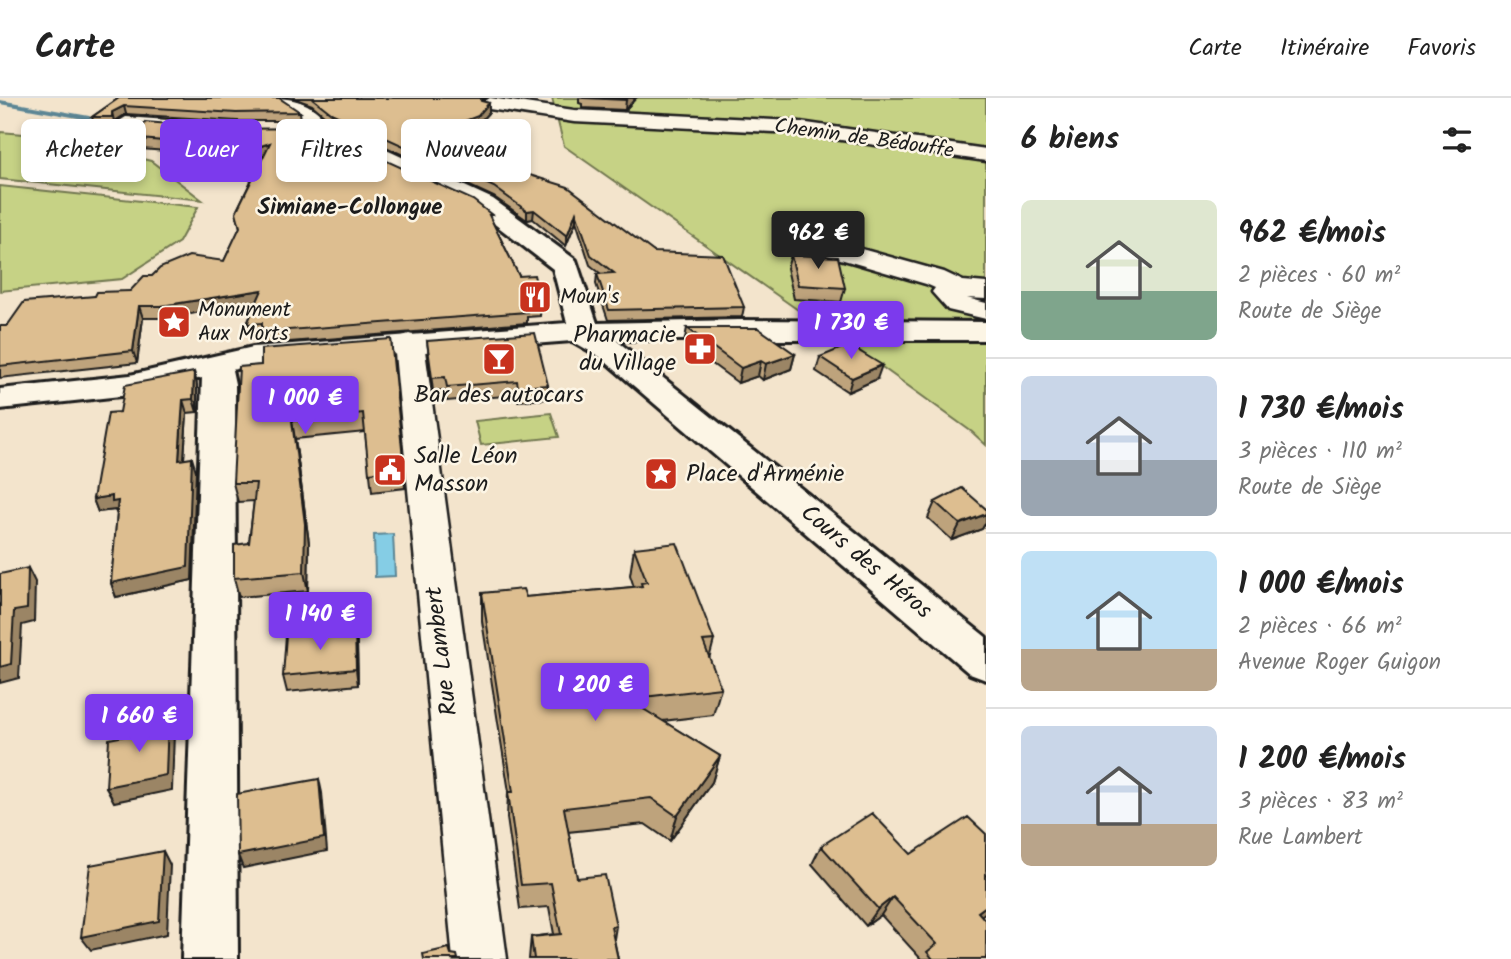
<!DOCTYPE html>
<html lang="fr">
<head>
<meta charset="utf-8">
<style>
  :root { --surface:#fff; --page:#f6f6f6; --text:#222; --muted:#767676; --line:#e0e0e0; --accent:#7c3aed }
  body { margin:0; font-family:Kalam,sans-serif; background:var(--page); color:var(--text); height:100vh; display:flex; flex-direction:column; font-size:26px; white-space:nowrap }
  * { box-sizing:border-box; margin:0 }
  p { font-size:23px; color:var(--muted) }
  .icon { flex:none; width:38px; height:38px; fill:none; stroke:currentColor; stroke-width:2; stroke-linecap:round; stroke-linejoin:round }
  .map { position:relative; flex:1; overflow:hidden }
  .panel { display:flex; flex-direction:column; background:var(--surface); width:525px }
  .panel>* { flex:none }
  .hud { position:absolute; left:21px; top:21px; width:665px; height:63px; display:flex; gap:14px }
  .price { position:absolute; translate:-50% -60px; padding:0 16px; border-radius:7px; background:var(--accent); color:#fff; font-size:23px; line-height:46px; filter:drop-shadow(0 2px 4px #0008) }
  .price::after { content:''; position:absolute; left:50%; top:42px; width:21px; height:16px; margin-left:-10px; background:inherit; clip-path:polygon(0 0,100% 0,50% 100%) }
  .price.selected { background:#222; color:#fff }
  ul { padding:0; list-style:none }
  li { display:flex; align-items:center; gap:21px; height:175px; padding:0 35px }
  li+li { border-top:2px solid var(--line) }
  li span { display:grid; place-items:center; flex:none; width:196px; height:140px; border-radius:10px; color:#555 }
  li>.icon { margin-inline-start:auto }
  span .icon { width:84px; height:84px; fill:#fffc; stroke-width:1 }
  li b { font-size:30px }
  h2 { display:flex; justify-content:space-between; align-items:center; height:84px; padding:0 35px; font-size:30px }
  .chip { padding:0 24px; border-radius:10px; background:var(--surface); box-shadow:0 4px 10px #0003; font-size:24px; line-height:63px }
  .chip.selected { background:var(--accent); color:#fff }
  header { display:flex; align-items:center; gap:42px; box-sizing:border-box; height:98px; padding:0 35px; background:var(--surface); border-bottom:2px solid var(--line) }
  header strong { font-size:33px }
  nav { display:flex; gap:38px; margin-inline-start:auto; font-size:24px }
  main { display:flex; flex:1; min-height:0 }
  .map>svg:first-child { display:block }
</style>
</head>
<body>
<header>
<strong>Carte</strong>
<nav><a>Carte</a><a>Itinéraire</a><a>Favoris</a></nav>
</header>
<main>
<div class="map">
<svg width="986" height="861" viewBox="0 0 986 861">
  <rect width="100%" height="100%" fill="#f3e4cc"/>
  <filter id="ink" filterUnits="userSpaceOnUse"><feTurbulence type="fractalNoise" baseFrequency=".0143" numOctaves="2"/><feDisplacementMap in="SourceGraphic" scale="14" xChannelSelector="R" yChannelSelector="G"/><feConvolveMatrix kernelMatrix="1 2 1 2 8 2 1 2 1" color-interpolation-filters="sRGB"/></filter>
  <g filter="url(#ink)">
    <path fill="#c6d285" stroke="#717750" stroke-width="2" d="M552 0H986V228L818 226 564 48Z
      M0 34 48 38 151 63 202 102 0 81Z
      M0 88 198 109 179 144 122 181 0 193Z
      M839 238H986V347L972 334Z
      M551 315 559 339 481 347 475 323Z"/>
    <path fill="#85cde5" stroke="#5b8695" stroke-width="2" d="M393 436 395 478 375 479 374 437Z"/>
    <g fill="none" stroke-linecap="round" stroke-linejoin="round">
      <path fill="#5b8695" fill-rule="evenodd" d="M0 2 89 18 92 20 89 22 0 6Z"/>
      <defs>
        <path id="street" d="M490 0 574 12 793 23 986 51V63L793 35 574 24 483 10 480 6Z
          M126 19 195 24 205 30 195 36 119 29 116 25Z
          M822 140 944 174 963 183 986 185V201L967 200 986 205V221L948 212 932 194 935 190 926 186 813 153 809 148 813 143Z
          M409 236 419 239 424 245 507 861H453L394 245 399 239Z"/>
        <path id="secondary" d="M271 0C298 0 312 6 330 26L493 101 576 162 597 225 739 222 986 224V242H616L986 539V582L970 576 600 259 572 243 253 267 232 272 235 286 238 861H182L202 280 130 297 0 311V291L130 277 253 249 567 225 553 171 475 111 314 36 302 20Z"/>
      </defs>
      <use href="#street" stroke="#1c1c1c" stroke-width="5"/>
      <use href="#secondary" stroke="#1c1c1c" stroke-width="6"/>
      <use href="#street" fill="#fcf5e5" fill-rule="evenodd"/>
      <use href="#secondary" fill="#fcf5e5" fill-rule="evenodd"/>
    </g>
    <path fill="#bea37c" stroke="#1c1c1c" stroke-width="2" d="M119 0 300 14 301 23H237L126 16 115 23V28L94 27 92 19Z
      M293 0H485L481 3 489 5V14L478 26 426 46 480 55V62L654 154 744 209 742 219 608 222 596 186 597 176H601L590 167 576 123 566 148 533 121 527 122 494 99 332 24 312 7Z
      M579 0H636L625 12 582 10V6L579 5Z
      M145 24 492 123 519 178 541 206 540 218 527 219V225L264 246 262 237H250L247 226 256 205 164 220H143L137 265 0 280V228H7L95 198 130 193 152 178 224 163 240 130 236 114 263 58 214 74 166 53 142 51 140 41Z
      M791 157 845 190 841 204 794 201 787 170Z
      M687 230 795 256 791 271 763 282 758 278 738 285 684 245Z
      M391 241 405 390 372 394 365 334 295 341 309 445 308 493 239 499 234 480 249 445 254 403 238 404 233 385 261 267Z
      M427 243 548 287 547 301 518 303 516 297 447 303 445 292 433 293Z
      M820 259 877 281 848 294 816 273Z
      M194 274 197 287V314L187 315 184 361 196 373 192 482 116 499 111 485 117 416 115 412 98 414 93 401 120 314Z
      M935 404 986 411V424L982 431 952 442 928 420Z
      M634 450 714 542 709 561 721 590 713 617 663 623 720 658 712 684 670 743 645 726 568 734 577 780 616 828 614 841 618 861H529L531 839 554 836 549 809 520 811 507 720 508 694H509L482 523V495L526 499 634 489 630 477Z
      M355 530 357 546 358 587 287 594 283 578Z
      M821 748 911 756 981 818 986 861H921L881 817 866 828 812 766Z"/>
    <path fill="#9b8565" stroke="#1c1c1c" stroke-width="2" d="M628 0H636L625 12 626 2Z
      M489 5V14L478 26 410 52V44Z
      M124 8 126 16 115 23V28L112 14Z
      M270 45 271 55 214 74 212 64Z
      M534 112 533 121 527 122V113Z
      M576 114V123L566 148 567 138Z
      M262 192 264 204 164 220 161 208Z
      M139 208 143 220 137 265 133 253Z
      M795 256 791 271 763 282 766 266Z
      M761 263 758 278 738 285 741 270Z
      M882 267 877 281 848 294 852 280Z
      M194 274 197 287V314L193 301Z
      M183 302 187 315 183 375 179 362Z
      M292 323 295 341 309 445 308 493 304 474Z
      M192 360 196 373 192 482 116 499 111 485Z
      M112 398 118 403 117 417 115 412 98 414 93 401Z
      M986 416V424L982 431 952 442 960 426Z
      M28 470 35 484 34 524 22 527 19 580 0 585V569L14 513Z
      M355 530 357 546 358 587 356 571Z
      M168 620 174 635 172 692 114 704 106 689Z
      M720 658 712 684 670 743 677 718Z
      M319 681 322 695 327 753 243 770 238 757Z
      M163 753 170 767 167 836 91 852 81 839Z
      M893 799 881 817 866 828 878 811Z
      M986 808V814L963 832 978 814Z"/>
    <path fill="#ddbe90" stroke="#1c1c1c" stroke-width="2" d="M119 0H279L300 14 236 15 124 8 112 14V19H92Z
      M312 0H480L481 3 489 5 478 18 410 44 480 55 475 60 568 89 654 154 723 157 744 209 609 212 597 176 614 175 591 157 576 114 567 138 534 112 527 113 494 89 331 15Z
      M583 0H628L626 2Z
      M145 24 235 31 314 30 473 102 492 117H489L519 178 534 177 541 206 525 207 527 214 262 234V225L247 226 262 192 161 208H139L133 253 0 268V228H7L24 204 95 198 97 194 130 193 144 178H152L160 170 189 158 224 163 240 129 236 114 270 45 212 64 164 43 140 41Z
      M791 157 838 159 845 190 798 187Z
      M687 230H758L795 256 766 266 761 263 741 270Z
      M535 235 548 287 518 289 517 283 447 289 445 279 432 280 427 243Z
      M391 241 404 371 369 375 363 315 292 323 305 426 304 474 234 480V447L249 445 256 385H233L239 269 261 267V251Z
      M849 247 882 267 852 280 820 259Z
      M194 274 193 301 183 302 179 362 192 360 188 469 111 485 118 403 112 404V398L93 401 108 315 120 314 125 287Z
      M962 390 986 411V416L960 426 935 404Z
      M677 445 714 542 703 543 721 590 627 601 720 658 677 718 651 700 564 710 577 780 605 777 616 828 611 829 618 861H534L531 839 561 836 551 785 521 787 508 694H513L482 495 523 491 526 499 642 488 641 485 647 484 634 450Z
      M28 470 27 511 14 513 11 566 0 569V476Z
      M355 530 356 571 283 578 286 537Z
      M168 620 166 677 106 689 109 641 135 636V626Z
      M319 681 324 740 238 757 237 696Z
      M872 715 911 756 968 719 986 736V808L978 814 986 823V861H933L927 854 937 846 893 799 878 811 821 748Z
      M163 753 159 823 81 839 90 767Z
      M449 850 451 856 457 857 458 861H424L423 856Z"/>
  </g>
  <defs>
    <symbol id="restaurant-square" viewBox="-11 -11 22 22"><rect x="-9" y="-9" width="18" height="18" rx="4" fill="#c8321e" stroke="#fcf5e5"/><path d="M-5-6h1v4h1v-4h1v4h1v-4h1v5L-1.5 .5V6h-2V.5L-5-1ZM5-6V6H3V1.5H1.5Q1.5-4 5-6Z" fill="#fff"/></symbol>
    <symbol id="sight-square" viewBox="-11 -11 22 22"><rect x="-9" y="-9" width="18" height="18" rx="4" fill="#c8321e" stroke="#fcf5e5"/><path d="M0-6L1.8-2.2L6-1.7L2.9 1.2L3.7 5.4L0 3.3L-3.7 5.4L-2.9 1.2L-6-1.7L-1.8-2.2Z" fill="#fff"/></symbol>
    <symbol id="pharmacy-square" viewBox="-11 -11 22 22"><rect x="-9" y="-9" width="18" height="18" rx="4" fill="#c8321e" stroke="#fcf5e5"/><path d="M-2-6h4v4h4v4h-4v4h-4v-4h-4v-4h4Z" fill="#fff"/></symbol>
    <symbol id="bar-square" viewBox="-11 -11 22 22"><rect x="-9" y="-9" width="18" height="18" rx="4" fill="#c8321e" stroke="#fcf5e5"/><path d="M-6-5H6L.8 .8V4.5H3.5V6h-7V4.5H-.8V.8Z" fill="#fff"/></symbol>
    <symbol id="civic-square" viewBox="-11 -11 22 22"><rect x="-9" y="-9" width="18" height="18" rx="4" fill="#c8321e" stroke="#fcf5e5"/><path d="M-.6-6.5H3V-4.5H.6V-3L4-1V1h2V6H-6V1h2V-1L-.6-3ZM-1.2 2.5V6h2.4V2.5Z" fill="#fff"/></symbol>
  </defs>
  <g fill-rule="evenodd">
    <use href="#restaurant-square" x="516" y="180" width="38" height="38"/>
    <use href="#sight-square" x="155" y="205" width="38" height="38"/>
    <use href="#pharmacy-square" x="681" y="232" width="38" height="38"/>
    <use href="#bar-square" x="480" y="242" width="38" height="38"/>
    <use href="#civic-square" x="371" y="353" width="38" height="38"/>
    <use href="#sight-square" x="642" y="357" width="38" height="38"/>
  </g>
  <g text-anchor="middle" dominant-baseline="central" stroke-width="5" stroke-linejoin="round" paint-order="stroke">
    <g font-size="21" fill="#1c1c1c" stroke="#fcf5e5">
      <text transform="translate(864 41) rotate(8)">Chemin de Bédouffe</text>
    </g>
    <g font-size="21" fill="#1c1c1c" stroke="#fcf5e5" text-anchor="start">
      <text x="560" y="199">Moun's</text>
      <text x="198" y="212">Monument<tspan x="198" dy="24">Aux Morts</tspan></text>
    </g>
    <g font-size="23" font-weight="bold" fill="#1c1c1c" stroke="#fcf5e5">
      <text x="350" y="110">Simiane-Collongue</text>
    </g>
    <g font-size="24" fill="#1c1c1c" stroke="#fcf5e5" text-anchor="start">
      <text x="676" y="237" text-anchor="end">Pharmacie<tspan x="676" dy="28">du Village</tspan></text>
      <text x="499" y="297" text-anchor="middle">Bar des autocars</text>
      <text x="414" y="358">Salle Léon<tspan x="414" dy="28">Masson</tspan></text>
      <text x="686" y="376">Place d'Arménie</text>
    </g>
    <g font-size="24" fill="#1c1c1c" stroke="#fcf5e5">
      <text transform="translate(866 464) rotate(40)">Cours des Héros</text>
      <text transform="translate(442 553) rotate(-97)">Rue Lambert</text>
    </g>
  </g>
</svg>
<b class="price selected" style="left:818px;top:173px">962 €</b>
<b class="price" style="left:851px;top:263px">1 730 €</b>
<b class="price" style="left:305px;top:338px">1 000 €</b>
<b class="price" style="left:320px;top:554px">1 140 €</b>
<b class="price" style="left:595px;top:625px">1 200 €</b>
<b class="price" style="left:139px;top:656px">1 660 €</b>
<div class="hud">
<a class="chip">Acheter</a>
<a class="chip selected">Louer</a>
<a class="chip">Filtres</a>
<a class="chip">Nouveau</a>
</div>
</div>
<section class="panel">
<h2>6 biens<svg class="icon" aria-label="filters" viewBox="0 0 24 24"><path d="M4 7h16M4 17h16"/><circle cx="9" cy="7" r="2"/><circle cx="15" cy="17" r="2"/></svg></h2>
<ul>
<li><span style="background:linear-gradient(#dfe7d0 65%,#7fa58c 0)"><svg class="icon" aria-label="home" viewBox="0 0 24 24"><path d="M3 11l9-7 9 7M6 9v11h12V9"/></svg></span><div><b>962 €/mois</b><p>2 pièces · 60 m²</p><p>Route de Siège</p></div></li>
<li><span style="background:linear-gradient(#c9d6e8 60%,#9aa5b1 0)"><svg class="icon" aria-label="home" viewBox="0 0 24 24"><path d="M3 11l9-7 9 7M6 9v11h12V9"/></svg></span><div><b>1 730 €/mois</b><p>3 pièces · 110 m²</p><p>Route de Siège</p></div></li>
<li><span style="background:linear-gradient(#bfe0f5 70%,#b9a48a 0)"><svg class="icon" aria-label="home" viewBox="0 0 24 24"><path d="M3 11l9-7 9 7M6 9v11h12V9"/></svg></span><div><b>1 000 €/mois</b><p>2 pièces · 66 m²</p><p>Avenue Roger Guigon</p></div></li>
<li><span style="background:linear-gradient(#c9d6e8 70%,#b9a48a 0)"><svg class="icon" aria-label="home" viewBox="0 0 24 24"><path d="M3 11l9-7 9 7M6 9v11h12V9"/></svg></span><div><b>1 200 €/mois</b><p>3 pièces · 83 m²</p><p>Rue Lambert</p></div></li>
</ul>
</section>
</main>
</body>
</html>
